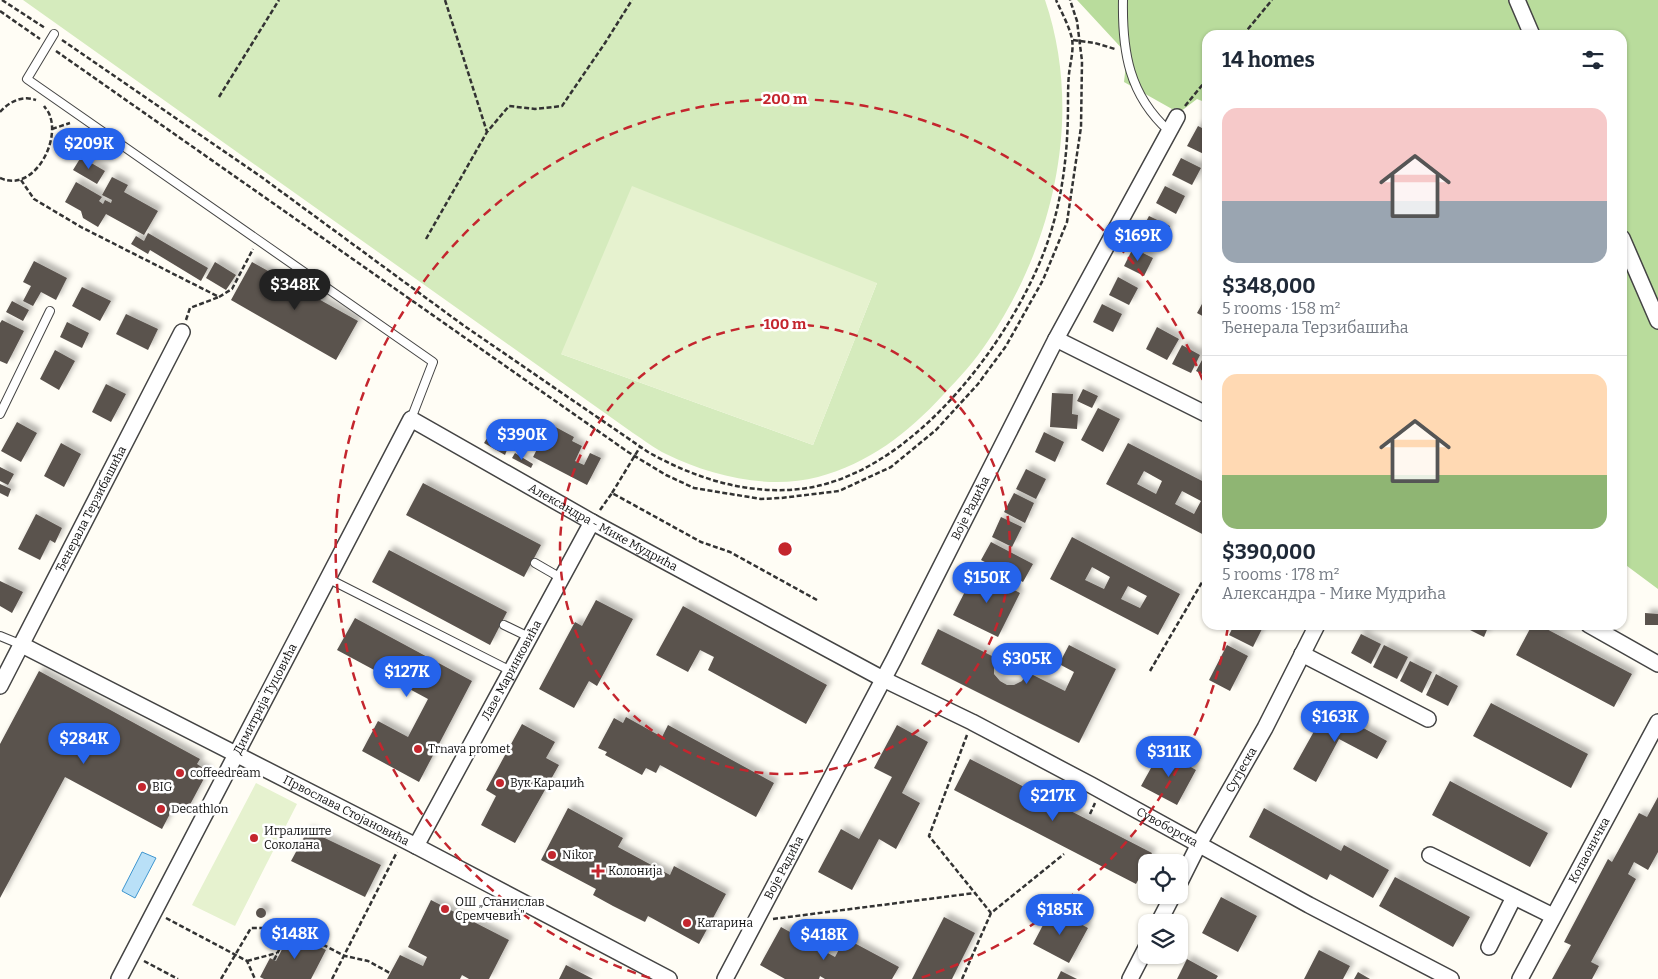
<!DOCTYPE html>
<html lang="en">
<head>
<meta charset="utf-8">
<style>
  :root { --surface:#fff; --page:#f6f6f7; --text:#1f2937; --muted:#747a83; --line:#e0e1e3; --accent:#2563eb }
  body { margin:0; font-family:Bitter,serif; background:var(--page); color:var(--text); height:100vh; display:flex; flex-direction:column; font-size:19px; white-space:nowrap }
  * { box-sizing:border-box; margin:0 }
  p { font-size:16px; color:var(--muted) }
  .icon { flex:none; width:28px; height:28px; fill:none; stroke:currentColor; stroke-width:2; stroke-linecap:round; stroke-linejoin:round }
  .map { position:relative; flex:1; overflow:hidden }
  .details { position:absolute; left:1202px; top:30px; width:425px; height:600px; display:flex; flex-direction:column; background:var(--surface); border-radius:15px; box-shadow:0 1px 4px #0004 }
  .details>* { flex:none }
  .controls { position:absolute; left:1138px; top:854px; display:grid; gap:10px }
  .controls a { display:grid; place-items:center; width:50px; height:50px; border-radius:10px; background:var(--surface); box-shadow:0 1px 4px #0004; font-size:25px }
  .price { position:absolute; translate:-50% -42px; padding:0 11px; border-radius:18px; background:var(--accent); color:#fff; font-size:16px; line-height:32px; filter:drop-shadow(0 1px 2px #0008) }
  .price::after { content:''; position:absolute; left:50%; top:30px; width:15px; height:11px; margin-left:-8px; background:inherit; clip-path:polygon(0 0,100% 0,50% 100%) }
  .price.current { background:#222; color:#fff }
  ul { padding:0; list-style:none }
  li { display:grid; align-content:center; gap:10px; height:265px; padding:0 20px }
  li+li { border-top:1px solid var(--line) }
  li span { display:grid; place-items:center; height:155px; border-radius:15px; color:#555 }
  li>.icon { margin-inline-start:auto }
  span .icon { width:90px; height:90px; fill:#fffc; stroke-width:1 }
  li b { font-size:21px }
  h2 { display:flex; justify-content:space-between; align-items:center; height:60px; padding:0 20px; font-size:21px }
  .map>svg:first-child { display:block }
</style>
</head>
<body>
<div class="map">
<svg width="1658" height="979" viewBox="0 0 1658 979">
  <defs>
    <filter id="shadow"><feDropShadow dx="4.5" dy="-4.5" stdDeviation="2.5" flood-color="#0004"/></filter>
  </defs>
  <rect width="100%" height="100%" fill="#fffdf5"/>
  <path fill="#d5ebbd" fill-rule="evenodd" d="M23 0H1045C1084 114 1054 244 988 341 975 361 959 378 943 395 908 433 868 464 818 477 768 490 711 476 666 454 655 449 644 440 633 433ZM877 283 813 445 561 354Z"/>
  <path fill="#b9dc9c" d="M1077 0H1658V589L1623 563 1622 35H1208L1207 103 1197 99 1180 112 1176 108 1172 109 1124 82 1127 54Z"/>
  <path fill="#e6f2cf" d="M632 186 877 283 813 445 561 354Z
    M256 783 297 804 235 926 192 905Z"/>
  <path fill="#b9e0f7" stroke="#3f96cf" d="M142 852 156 858 135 898 122 891Z"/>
  <path fill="#5a524d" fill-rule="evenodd" filter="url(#shadow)" d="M1198 126 1208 131V156L1187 146Z
    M81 157 105 171 97 184 73 170Z
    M1181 158 1201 168 1192 185 1172 175Z
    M112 177 128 185 124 192 158 211 144 235 106 214 98 227 83 218 81 211 65 202 76 182 102 197 99 201 103 204 105 200 111 203 112 200 102 195Z
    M1165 186 1185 196 1176 214 1156 203Z
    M1149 216 1170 226 1161 244 1140 233Z
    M148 233 208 268 201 281 150 250 148 254 131 244 136 236 144 241Z
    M1133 248 1153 258 1144 276 1124 266Z
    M34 261 67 278 56 300 41 292 33 306 23 301 31 286 23 282Z
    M215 262 236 275 226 290 206 278Z
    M252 262 358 321 336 360 231 300Z
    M1118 277 1138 288 1129 305 1109 295Z
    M82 287 111 301 100 321 72 306Z
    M1208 293V319L1197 313Z
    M12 301 29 310 23 321 6 312Z
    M1102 304 1122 314 1113 332 1093 322Z
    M126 314 158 329 148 350 116 334Z
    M2 320 24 331 7 364 0 361V323Z
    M67 322 89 333 82 348 60 337Z
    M1157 327 1179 339 1167 360 1146 349Z
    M1182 345 1200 355 1191 373 1172 364Z
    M1208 349V377L1196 371Z
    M55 350 75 361 59 390 40 379Z
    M106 384 126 394 111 422 92 412Z
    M1083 389 1098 396 1092 408 1077 401Z
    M1052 393 1073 394 1072 414 1078 415 1077 429 1050 427Z
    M1098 408 1120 419 1103 452 1081 440Z
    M17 422 37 433 21 462 1 451Z
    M550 424 574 437 572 441 582 446 575 461 584 465 590 453 601 458 587 485 533 457Z
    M1044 432 1064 442 1055 462 1035 452Z
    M489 435 496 439 494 442 507 450 505 455 484 443Z
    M61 443 81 454 64 487 44 476Z
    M1128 443 1208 484V537L1106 484ZM1144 471 1162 481 1156 494 1137 484ZM1182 491 1201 501 1194 514 1175 504Z
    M515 453 533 464 531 468 512 458Z
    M0 467 14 474 8 485 0 481Z
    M1026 469 1046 479 1036 499 1016 489Z
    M423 483 541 545 524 577 406 515Z
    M0 484 11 489 8 497 0 493Z
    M1014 493 1034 503 1025 523 1004 512Z
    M36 514 62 528 55 543 50 540 40 560 18 549Z
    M1001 517 1022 527 1012 547 992 537Z
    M1072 537 1180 594 1158 635 1050 579ZM1092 567 1110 577 1104 589 1085 580ZM1128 586 1147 596 1140 608 1121 599Z
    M991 542 1033 564 1023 582 981 560Z
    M389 550 507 612 490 645 372 582Z
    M976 570 1020 593 998 637 953 615Z
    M0 581 23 592 12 613 0 606Z
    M596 600 633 619 597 686 589 681 574 708 539 689 575 622 582 626Z
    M683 606 827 685 806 724 708 670 714 657 700 650 688 672 656 655Z
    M1645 613 1658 614V625H1645Z
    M355 618 472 681 419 782 362 751 378 721 408 737 428 699 337 650Z
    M1234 625H1259L1263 627 1253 647 1229 635Z
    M1460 625H1489L1484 637Z
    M1532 625H1539L1632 674 1614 707 1516 655Z
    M938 629 998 659 994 667V674L1000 681 1007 685H1014L1022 681 1027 672 1065 691 1074 672 1059 664 1069 645 1116 669 1079 743 921 664Z
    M1361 634 1381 644 1371 664 1351 653Z
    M1227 645 1248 656 1230 691 1209 680Z
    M1384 645 1408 657 1397 679 1373 667Z
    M1410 661 1432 672 1422 693 1400 681Z
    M39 671 200 759 197 764 208 771 185 814 173 808 162 829 65 777 0 898V744Z
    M1436 674 1458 686 1448 706 1426 695Z
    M1491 703 1588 754 1571 788 1473 736Z
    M1327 708 1387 741 1377 759 1339 739 1316 782 1293 769Z
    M626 717 662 737 668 725 774 783 756 817 660 765 656 773 646 768 642 775 605 755 607 752 598 748 614 718 623 723Z
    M522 724 555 742 546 758 559 765 515 843 481 825 496 796 486 790Z
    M897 725 928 742 902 793 920 803 896 849 879 839 852 890 818 872 841 829 859 839 892 777 874 768Z
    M1161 750 1196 770 1177 805 1141 786Z
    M970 759 1152 853 1136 884 954 790Z
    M1450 781 1548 833 1530 867 1432 815Z
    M1658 797V852L1648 870 1634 862 1628 874 1636 879 1591 962 1599 966 1592 979H1552L1571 945 1564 942 1608 859 1612 862 1639 813 1647 817Z
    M568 808 623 838 618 847 670 875 674 866 726 894 699 944 648 916 645 922 613 906 593 895 596 889 541 860Z
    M1264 808 1341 851 1344 845 1389 870 1373 898 1330 874 1327 880 1249 837Z
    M308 830 381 865 365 897 291 861Z
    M1395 877 1470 917 1453 947 1379 906Z
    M1221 897 1257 916 1238 952 1202 933Z
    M431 900 509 940 489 979H469L462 975 460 979H387L400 955 423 966 427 957 408 947Z
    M256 913a5 5 0 1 1 10 0a5 5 0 1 1-10 0Z
    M1052 908 1088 928 1069 963 1033 944Z
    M944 917 975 933 952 979H912Z
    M781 927 835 957 845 938 899 967 892 979H825L820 976 819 979H785L760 965Z
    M291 932 326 950 311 979H264L260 977 270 958 276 961Z
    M1319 950 1350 966 1343 979H1304Z
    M1187 959 1218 976 1216 979H1177Z
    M566 965 593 979H559Z
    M1061 971 1077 979H1057Z
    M1358 972 1370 979H1354Z"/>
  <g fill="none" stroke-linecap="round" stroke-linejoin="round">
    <defs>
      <path id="service" d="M1123 0C1122 52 1129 95 1169 131
        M54 34 27 79 433 362 411 419
        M0 414 50 311
        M535 563 561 578
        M329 579 511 671
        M504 625 529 637
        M0 636 22 645"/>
      <g id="minor">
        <path d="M1517 0 1532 35"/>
        <path d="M1622 238 1658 321"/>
        <path d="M1056 339 1208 415"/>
        <path d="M1589 625 1658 664"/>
        <path id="s1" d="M22 645 416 846 669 979"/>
        <path d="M1302 654 1428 719"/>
        <path id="s2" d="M0 686 182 332"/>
        <path id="s3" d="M416 846 592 522"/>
        <path d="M1430 855 1553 916"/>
        <path id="s4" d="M1179 884 1199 844 1265 728 1317 625"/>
        <path d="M1159 922 1173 895"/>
        <path d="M1489 947 1514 897"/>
        <path id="s5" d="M119 979 411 419 592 522 883 679 972 722 1091 785 1309 905 1451 979"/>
        <path id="s6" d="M725 979 894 659 1056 339 1177 117"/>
        <path d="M1130 979 1146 948"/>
        <path id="s7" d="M1520 979 1658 722"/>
      </g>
    </defs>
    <use href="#service" stroke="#444" stroke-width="10"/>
    <use href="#minor" stroke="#444" stroke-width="18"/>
    <path stroke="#333" stroke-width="2.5" stroke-dasharray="5 2.5" stroke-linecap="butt" d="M2 0 45 28
      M445 0 487 132
      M0 11 40 39
      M1243 35 1272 0
      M62 40 260 176 463 325 648 452C694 478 747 495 800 489 904 477 996 360 1036 271 1060 219 1068 162 1068 105 1068 95 1068 84 1069 74 1070 64 1074 50 1072 39 1070 28 1061 11 1056 0
      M1073 40 1095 43 1115 49
      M56 51 628 452 666 475 694 488 761 499 781 498 839 491 891 467 936 430 978 384 1006 346 1043 280 1067 222 1081 127 1082 61 1077 21 1070 0
      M219 97 279 0
      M1185 106 1208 78
      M0 112C9 102 22 95 36 100
      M52 129 70 123
      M0 178C33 193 60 143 50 116 49 112 46 109 44 106
      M21 180 34 199 81 227 219 297 232 289 253 249
      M426 239 487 132 509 106 535 109 562 106 605 43 632 0
      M186 320 190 308 219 297
      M612 493 640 447
      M600 510 612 493 701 542 730 552 817 600
      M1150 671 1208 572
      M967 735 929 836 991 913
      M1090 814 1095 803
      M166 918 247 961 255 979
      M773 919 975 893
      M274 960 290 928
      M144 961 178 979
      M247 961 277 953
      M221 979 251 928H290L345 956 368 961 390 973
      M332 979 397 852
      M962 979 991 913 1064 854"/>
    <use href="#service" stroke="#fff" stroke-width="8"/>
    <use href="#minor" stroke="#fff" stroke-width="15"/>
  </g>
  <g fill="none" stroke="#c4262e" stroke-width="2.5" stroke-dasharray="9 6">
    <circle cx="785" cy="549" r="225"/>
    <path d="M1228 627A450 450 0 0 1 920 978M650 978A450 450 0 1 1 1207 391"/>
  </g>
  <g fill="#c4262e" stroke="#fff" stroke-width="2">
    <circle cx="418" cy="749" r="5"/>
    <circle cx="180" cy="773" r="5"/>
    <circle cx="500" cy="783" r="5"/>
    <circle cx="142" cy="787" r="5"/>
    <circle cx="161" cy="809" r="5"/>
    <circle cx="254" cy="838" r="5"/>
    <circle cx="552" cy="855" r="5"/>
    <path d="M595.5 863.5h5v5h5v5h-5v5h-5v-5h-5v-5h5z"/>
    <circle cx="445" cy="909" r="5"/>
    <circle cx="687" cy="923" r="5"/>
  </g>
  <g text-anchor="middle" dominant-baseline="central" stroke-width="5" stroke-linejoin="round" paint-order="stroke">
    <g font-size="12" fill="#111" stroke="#fff">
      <text stroke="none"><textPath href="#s6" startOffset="531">Воје Радића</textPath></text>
      <text stroke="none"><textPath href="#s2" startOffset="199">Ђенерала Терзибашића</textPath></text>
      <text stroke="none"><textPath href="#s5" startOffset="852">Александра - Мике Мудрића</textPath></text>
      <text stroke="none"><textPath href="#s3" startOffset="200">Лазе Маринковића</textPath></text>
      <text stroke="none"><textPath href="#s5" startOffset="316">Димитрија Туцовића</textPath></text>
      <text stroke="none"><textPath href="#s4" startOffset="130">Сутјеска</textPath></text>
      <text stroke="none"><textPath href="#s1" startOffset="364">Првослава Стојановића</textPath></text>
      <text stroke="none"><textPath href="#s5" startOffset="1491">Сувоборска</textPath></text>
      <text stroke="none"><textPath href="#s7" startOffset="146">Копаоничка</textPath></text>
      <text stroke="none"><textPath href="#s6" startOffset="126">Воје Радића</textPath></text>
    </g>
    <g font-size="12" fill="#111" stroke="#fff" text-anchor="start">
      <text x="428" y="749">Trnava promet</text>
      <text x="190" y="773">coffeedream</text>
      <text x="510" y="783">Вук Караџић</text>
      <text x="152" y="787">BIG</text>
      <text x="171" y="809">Decathlon</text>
      <text x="264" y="831">Игралиште<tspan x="264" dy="14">Соколана</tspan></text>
      <text x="562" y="855">Nikor</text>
      <text x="608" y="871">Колонија</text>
      <text x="455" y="902">ОШ „Станислав<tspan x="455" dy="14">Сремчевић”</tspan></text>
      <text x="697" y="923">Катарина</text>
    </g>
  </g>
  <circle cx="785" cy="549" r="8" fill="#c4262e" stroke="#fff" stroke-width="2.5"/>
  <g font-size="15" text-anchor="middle" font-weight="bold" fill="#c4262e" stroke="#fff" stroke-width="5" stroke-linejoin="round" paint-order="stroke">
    <text x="785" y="104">200 m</text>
    <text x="785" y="329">100 m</text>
  </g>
</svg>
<div class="controls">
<a><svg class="icon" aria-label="locate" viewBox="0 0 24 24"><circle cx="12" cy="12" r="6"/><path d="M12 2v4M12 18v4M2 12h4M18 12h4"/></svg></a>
<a><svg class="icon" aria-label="layers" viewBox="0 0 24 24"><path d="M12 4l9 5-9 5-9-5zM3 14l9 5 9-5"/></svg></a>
</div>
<b class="price" style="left:89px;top:170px">$209K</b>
<b class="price" style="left:1138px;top:262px">$169K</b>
<b class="price current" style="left:295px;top:311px">$348K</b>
<b class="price" style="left:522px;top:461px">$390K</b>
<b class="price" style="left:987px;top:604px">$150K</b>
<b class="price" style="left:1027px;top:685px">$305K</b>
<b class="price" style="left:407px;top:698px">$127K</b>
<b class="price" style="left:1335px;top:743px">$163K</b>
<b class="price" style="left:84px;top:765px">$284K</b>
<b class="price" style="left:1169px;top:778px">$311K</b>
<b class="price" style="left:1053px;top:822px">$217K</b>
<b class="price" style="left:1060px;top:936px">$185K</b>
<b class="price" style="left:295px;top:960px">$148K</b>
<b class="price" style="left:824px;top:961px">$418K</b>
<section class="details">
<h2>14 homes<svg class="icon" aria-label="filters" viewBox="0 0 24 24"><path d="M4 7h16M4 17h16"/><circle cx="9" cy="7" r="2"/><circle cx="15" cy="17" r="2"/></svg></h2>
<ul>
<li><span style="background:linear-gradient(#f6c9c9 60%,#9aa5b1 0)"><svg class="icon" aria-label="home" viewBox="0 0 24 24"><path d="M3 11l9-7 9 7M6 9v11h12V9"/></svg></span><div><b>$348,000</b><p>5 rooms · 158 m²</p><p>Ђенерала Терзибашића</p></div></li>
<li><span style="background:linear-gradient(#ffd9b3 65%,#8fb573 0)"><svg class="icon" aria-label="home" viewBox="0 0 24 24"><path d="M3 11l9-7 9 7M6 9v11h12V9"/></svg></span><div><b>$390,000</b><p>5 rooms · 178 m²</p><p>Александра - Мике Мудрића</p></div></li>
</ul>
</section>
</div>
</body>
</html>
